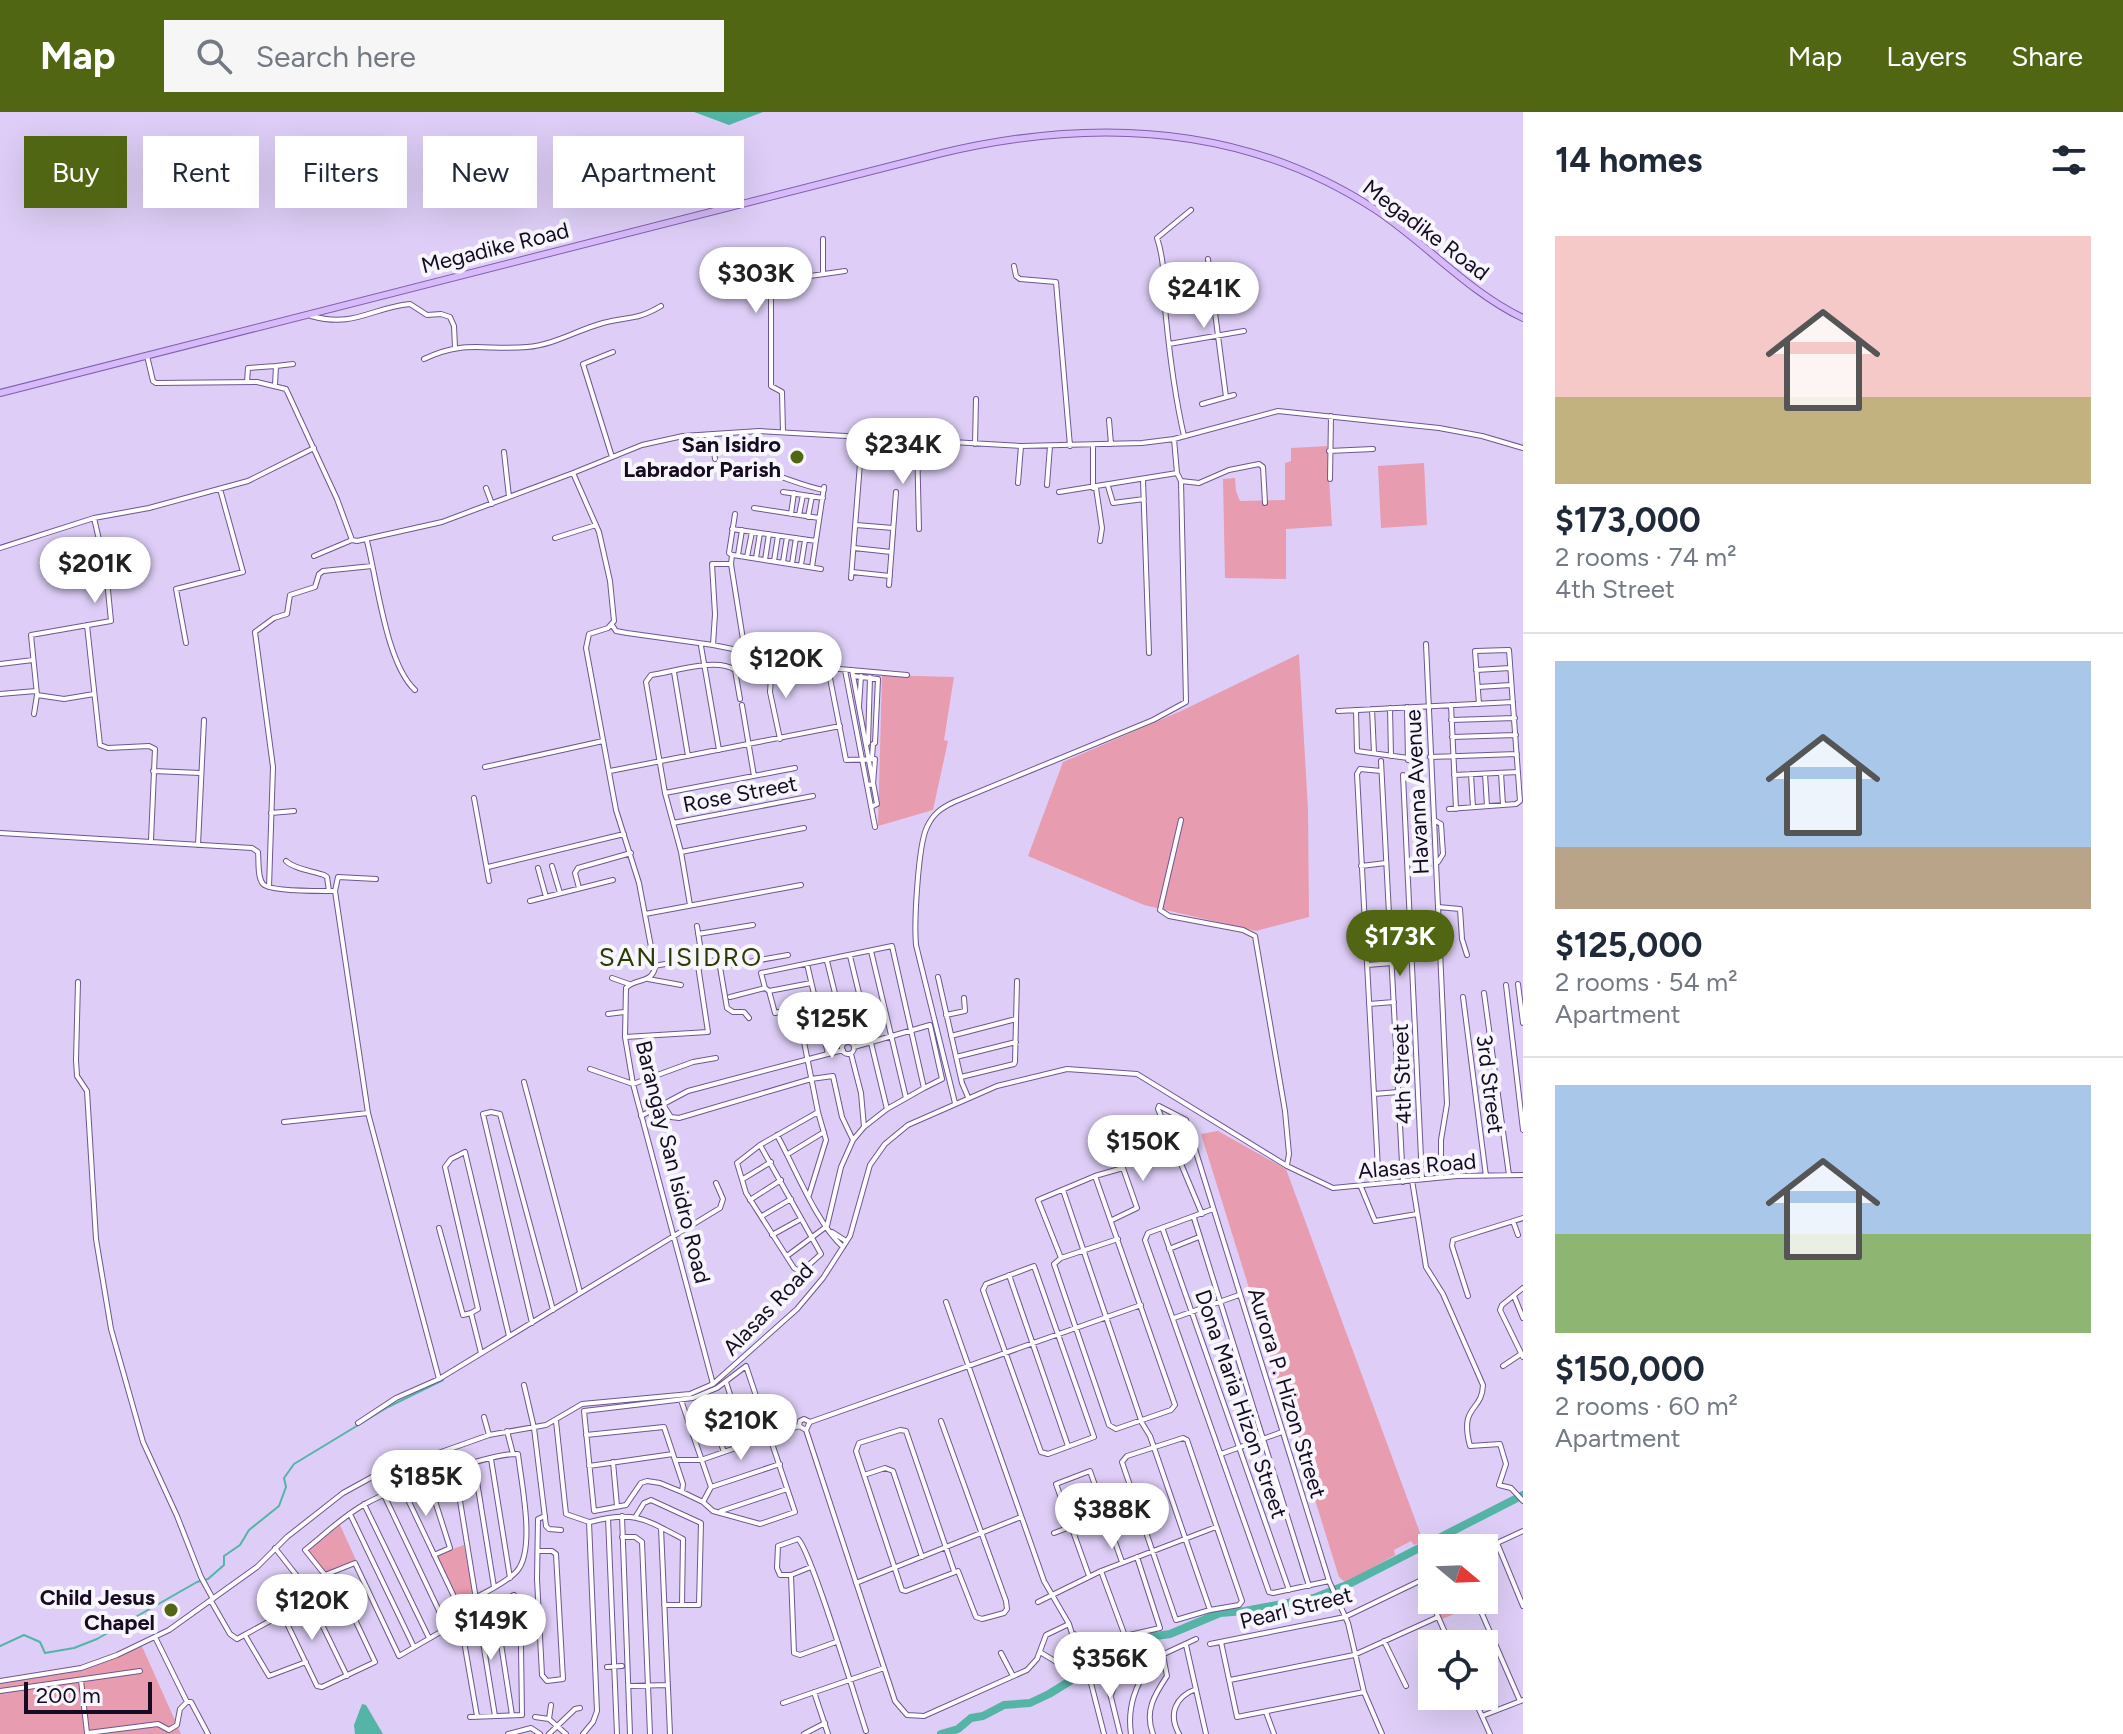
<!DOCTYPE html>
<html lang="en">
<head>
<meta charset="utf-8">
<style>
  :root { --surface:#fff; --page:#f6f6f7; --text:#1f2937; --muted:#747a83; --line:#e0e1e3; --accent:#516612 }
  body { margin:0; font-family:Figtree,sans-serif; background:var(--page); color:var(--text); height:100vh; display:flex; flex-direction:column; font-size:30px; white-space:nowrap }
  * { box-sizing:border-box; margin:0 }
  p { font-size:26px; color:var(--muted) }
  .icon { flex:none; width:44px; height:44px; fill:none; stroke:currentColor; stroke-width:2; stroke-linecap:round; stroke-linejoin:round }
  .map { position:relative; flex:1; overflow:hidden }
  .panel { display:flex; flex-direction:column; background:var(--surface); width:600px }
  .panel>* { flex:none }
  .guide { position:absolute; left:24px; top:24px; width:760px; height:72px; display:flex; gap:16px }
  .needle { width:52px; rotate:109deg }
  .tools { position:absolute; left:1418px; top:1422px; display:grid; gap:16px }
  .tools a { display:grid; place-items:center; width:80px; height:80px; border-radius:0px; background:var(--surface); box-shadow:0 8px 32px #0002; font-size:40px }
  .scale { position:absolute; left:24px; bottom:20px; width:128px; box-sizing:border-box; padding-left:8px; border:4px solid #160b23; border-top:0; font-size:22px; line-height:28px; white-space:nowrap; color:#160b23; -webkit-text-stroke:6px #f8f6fd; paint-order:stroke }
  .price { position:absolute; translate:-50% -68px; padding:0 18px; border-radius:28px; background:#fff; color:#222; font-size:26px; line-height:52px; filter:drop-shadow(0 2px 4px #0008) }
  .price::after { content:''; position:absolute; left:50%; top:48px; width:24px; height:18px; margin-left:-12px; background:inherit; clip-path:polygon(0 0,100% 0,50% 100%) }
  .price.active { background:var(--accent); color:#fff }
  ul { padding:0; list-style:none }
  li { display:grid; align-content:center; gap:16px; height:424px; padding:0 32px }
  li+li { border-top:2px solid var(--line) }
  li span { display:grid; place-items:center; height:248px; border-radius:0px; color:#555 }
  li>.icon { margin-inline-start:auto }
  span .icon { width:144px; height:144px; fill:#fffc; stroke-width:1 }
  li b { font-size:34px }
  h2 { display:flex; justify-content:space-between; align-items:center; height:96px; padding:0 32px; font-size:34px }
  .pill { padding:0 28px; border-radius:0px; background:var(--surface); box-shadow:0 8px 32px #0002; font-size:28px; line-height:72px }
  .pill.active { background:var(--accent); color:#fff }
  header { display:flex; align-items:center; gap:48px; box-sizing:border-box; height:112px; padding:0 40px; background:var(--accent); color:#fff }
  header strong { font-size:38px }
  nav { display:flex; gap:44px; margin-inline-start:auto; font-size:28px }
  .search { width:560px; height:72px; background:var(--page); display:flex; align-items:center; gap:20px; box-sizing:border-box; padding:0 28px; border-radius:0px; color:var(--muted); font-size:30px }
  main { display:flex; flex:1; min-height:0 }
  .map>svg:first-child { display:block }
</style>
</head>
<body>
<header>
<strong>Map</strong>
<div class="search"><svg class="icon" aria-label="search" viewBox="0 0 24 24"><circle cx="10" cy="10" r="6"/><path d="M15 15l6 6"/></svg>Search here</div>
<nav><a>Map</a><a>Layers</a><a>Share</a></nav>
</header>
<main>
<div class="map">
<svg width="1523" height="1622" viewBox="0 0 1523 1622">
  <rect width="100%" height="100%" fill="#decef7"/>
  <path fill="#e89caf" d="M1327 334 1332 414 1286 417V467L1225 466 1223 367 1235 366 1236 379 1240 389 1285 388V351L1291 349V336Z
    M1424 351 1427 413 1381 416 1378 354Z
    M1299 542 1308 697 1309 805 1256 819 1144 793 1028 744 1063 650 1181 599Z
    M882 563 954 565 944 628 948 629 933 698 878 714Z
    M1218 1019 1286 1057 1423 1429 1414 1433 1411 1429 1394 1438 1395 1443 1346 1471 1339 1465 1201 1022Z
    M340 1413 356 1448 326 1461 308 1439Z
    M464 1433 473 1483 459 1491 436 1443Z
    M1433 1488H1471L1474 1494 1442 1507Z
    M141 1532 181 1622H0V1569L81 1556Z"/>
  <path fill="#54b4a6" d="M694 0H763L729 13Z
    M362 1592 366 1593 383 1622H355L354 1613Z"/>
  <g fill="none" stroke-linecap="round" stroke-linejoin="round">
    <path stroke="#54b4a6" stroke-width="2" d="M0 1534 24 1523 40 1530 45 1541 74 1536 97 1527 197 1470 208 1467 224 1453V1444L240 1433 249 1418 279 1394 286 1375 284 1366 294 1352 388 1295 443 1268"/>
    <path stroke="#54b4a6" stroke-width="8" d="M941 1622 958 1617 971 1606 983 1604 1004 1593 1030 1591 1049 1582 1070 1569 1100 1544 1134 1527 1170 1522 1220 1501 1245 1499 1314 1486 1349 1472 1523 1383"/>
    <defs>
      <path id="minor" d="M823 127V162
        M786 145 789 167
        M1208 147 1226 285
        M1014 154 1016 164 1020 167 1056 170 1070 334
        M311 204C355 216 370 196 410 192L427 203 441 202 450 205 454 214 455 235
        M1169 232 1244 219
        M147 244 153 269 156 271 257 270 286 277 337 387 352 428 357 429 442 410 573 361
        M424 247C465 227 486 239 527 235 554 233 577 218 603 211 628 204 636 209 661 194
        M276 254 293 252
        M247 270 248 256 276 254 275 273
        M1202 292 1234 283
        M1109 308 1111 332
        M783 320 782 280 771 274V178L789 167 845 159
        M712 322 715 347
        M1184 324C1175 285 1170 246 1166 206 1163 179 1166 152 1157 126L1191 98
        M917 330 919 417
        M975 332 976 287
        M1329 339 1373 337
        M504 340 509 385
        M612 345 583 252 613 240
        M761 359C783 364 802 374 824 378
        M1330 367 1331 304
        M1143 368 1149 541
        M1181 369 1199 371 1229 358 1259 352 1263 355 1265 391
        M1018 371 1021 334
        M1047 373 1050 334
        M1108 374 1113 391 1144 387
        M486 376 492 392
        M1093 376V333
        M1096 376 1102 416 1100 429
        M783 380 823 386
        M1059 380 1177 361
        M754 396 819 406
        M735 402 729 441 732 443 731 452 745 540
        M791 402 794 381
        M799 403 803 383
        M808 405 812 384
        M856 413 893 416
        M732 417 816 429
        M555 426 596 413
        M367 429C377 468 386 551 415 578
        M0 436 94 406 149 396 248 369 314 336
        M854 436 891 440
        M733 443 821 457
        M738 443 742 418
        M314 444 352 428
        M747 445 752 420
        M756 446 760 421
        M765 448 769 422
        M774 449 778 424
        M783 450 787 425
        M792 452 796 426
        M801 453 805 428
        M812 455 824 375
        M852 460 890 464
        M851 466 862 326
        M889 473 896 380
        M87 513 100 633 108 636 149 634 155 637 151 728
        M612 513 616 519 627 521 713 533 828 556 907 563
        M186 531 176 477 243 460 220 377
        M1426 532 1447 992 1441 1028V1064
        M713 533 715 502 712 452H731
        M701 534 719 638
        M0 552 33 548
        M828 556 846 648 875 647 873 672 868 673
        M845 558 875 715
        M852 558 877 692 871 695
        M1476 558 1510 556
        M674 560 688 644
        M853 564 878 567 875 631 873 632 872 646
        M1478 575 1511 573
        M0 582 36 579
        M37 583 64 587 94 582
        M742 593 754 664
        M1451 593 1456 697
        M859 594 861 564
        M1407 595 1408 648
        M1390 596 1391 644
        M1372 597 1374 641
        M1356 598 1357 639 1408 646
        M1338 599 1513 590
        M34 602 37 583 31 523 111 509 106 458 94 406
        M1451 608 1515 606
        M1452 625 1516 623
        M780 627 770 580 771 566 790 548
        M868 631 870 565
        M1430 645 1517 642
        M1381 649 1403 1070
        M485 655 603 629
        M153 659 200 661
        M610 659 840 614
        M1501 661 1503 693
        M1471 662 1473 695
        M1485 662 1487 694
        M1403 663 1422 1067
        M1454 663 1518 660
        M665 681 795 656
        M474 686 489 769
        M1449 697 1516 692 1520 689 1509 538 1475 539 1479 592
        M271 701 294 699
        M1181 708 1160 798 1169 804 1243 818 1255 824 1285 999 1289 1042 1287 1053
        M1434 708 1441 712 1443 742 1438 750
        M673 711 813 684
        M0 721 252 736 258 740C259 748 257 765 263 772 270 780 322 779 335 779L368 1001 439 1267
        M198 733 204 608
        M681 740 804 716
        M286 749C294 757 313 759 324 763L327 765 329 779
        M552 754 560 781
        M1361 754 1386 751
        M488 755 624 722
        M538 756 546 785
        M269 775 273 655 255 520 274 506 287 502 290 483 315 475 319 462 323 459 372 454
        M579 776 575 761 578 756 631 741
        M335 779 338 765 376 767
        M530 789 613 768
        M690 793 681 740 665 681 646 570 651 563C673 560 717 545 735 558L740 587
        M1438 795 1460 797 1462 827 1467 843
        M645 802 801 773
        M697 814 702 846
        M698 822 753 813
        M871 839 906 986
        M850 844 887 997
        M827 849 847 930
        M807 852 828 942
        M1367 853 1392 851
        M654 854 715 843 720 855 727 896 733 900H744L749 906
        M720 855 788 843
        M938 865 962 971 968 985
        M612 866 629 872
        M648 867 681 873
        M78 870 76 948 77 964 87 979 96 1127 111 1217 143 1330 177 1404 201 1465 213 1487
        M1518 872 1523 911
        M1506 873 1523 1018
        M765 876 761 861 892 834 924 976 887 997 864 1015
        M769 879 775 901 816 891
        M1484 881 1509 1063
        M730 885 765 876 769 879 811 871
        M1463 885 1486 1064
        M1369 892 1394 890
        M797 895 818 1000 826 1028 809 1083
        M608 902 624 900
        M946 903 965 899 964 886
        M951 924 1016 907
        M625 925 708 920 697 847
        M842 936a6 6 0 1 1 12 0a6 6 0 1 1-12 0Z
        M854 935 930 913 942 967 924 976
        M956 945 1016 930
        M590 957 633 972 693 950 716 946
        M961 965 1014 952 1015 950 1017 869
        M524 970 580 1180
        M1374 982 1398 980
        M662 991 671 1005 679 1006 811 967 833 964 842 1005 853 1028
        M955 991 916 833C914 811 918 733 927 715 933 702 941 696 954 690L1153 608 1186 590 1181 369 1177 361 1174 327
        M641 1004 688 979 843 938
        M284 1010 368 1001
        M777 1023C795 1056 817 1112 843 1135
        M760 1033 821 1142 801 1160 794 1156 746 1081 737 1051 760 1033 818 1000
        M788 1042 824 1020
        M1378 1058 1357 662 1360 657 1381 659
        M1095 1064 1123 1056 1137 1096 1112 1108
        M743 1067 771 1050
        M1412 1068 1426 1155 1443 1182 1483 1273C1482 1301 1459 1292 1470 1334L1500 1332 1506 1352 1499 1373 1511 1376 1523 1389
        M1361 1075 1375 1109 1417 1102
        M1063 1078 1142 1311 1150 1324 1210 1498
        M750 1088 781 1068
        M1213 1097 1148 1121 1145 1128 1269 1480 1273 1481 1329 1469
        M1202 1102 1158 997 1159 994 1186 1008 1329 1469 1348 1511 1364 1580 1382 1622
        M762 1104 791 1087
        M1194 1106 1309 1474
        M1513 1109 1518 1123
        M439 1116 463 1203 471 1201
        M1163 1118 1289 1478
        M832 1120 846 1129
        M772 1123 801 1107
        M1169 1137 1199 1125
        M787 1144 827 1114 841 1055 853 1028 864 1015 861 981 851 942
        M1061 1146 1038 1088 1095 1064 1175 1293 1171 1298 1116 1317 1109 1313 1054 1152 1061 1146 1118 1127
        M1034 1154 1094 1325 1048 1342 1041 1340 983 1178 986 1172Z
        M1009 1163 1068 1334
        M1523 1176 1502 1193 1500 1198 1523 1245
        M1468 1184 1452 1134 1453 1128 1523 1106
        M1514 1184 1523 1206
        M946 1190 1044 1469 1069 1512 1079 1544 1083 1547
        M471 1201 478 1197 445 1055 451 1047 465 1040 509 1224
        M471 1201 481 1241
        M1174 1206 1239 1183
        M532 1211 483 1002 491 1000 500 1002 553 1198
        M746 1254 795 1400 760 1412 713 1399 703 1390 682 1380 660 1371 647 1369 641 1371 626 1393 594 1399 584 1299 693 1286 717 1276Z
        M1503 1254 1521 1242
        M726 1270 746 1332
        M713 1272 633 972 625 925 626 876C635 866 651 872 655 856L639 771 616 698 586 536 589 522 608 516 614 509 610 469 599 420 573 361 642 333 683 324 759 319 1021 334 1142 331 1174 327 1278 299 1439 316 1482 324 1523 336
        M524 1273 534 1316 546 1414 549 1417 561 1418
        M704 1282 724 1340
        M681 1288 711 1375
        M484 1305 489 1323
        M556 1309 566 1402 589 1410 597 1599 593 1610 583 1622
        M941 1309 1006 1489 1007 1497 1004 1501 982 1507 976 1505 958 1459 906 1479 902 1478 856 1339 859 1331 900 1318 906 1319 954 1459
        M810 1310 804 1307 800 1309 799 1314 806 1318 810 1310 1141 1193
        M358 1311 396 1286 439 1267 720 1096 723 1087 716 1071
        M806 1318 895 1589 907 1603 924 1604 1027 1558 1037 1547 1046 1523 1069 1512
        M507 1319 513 1342
        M586 1323 664 1315 683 1372 682 1380
        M1183 1326 1187 1328 1242 1489 1239 1493 1210 1498 1176 1508 1122 1350 1127 1344Z
        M1221 1342 1282 1320
        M491 1347 510 1466
        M675 1348H701L799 1314
        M613 1350 617 1394
        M474 1351 494 1475
        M589 1354 673 1342
        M455 1358 495 1604
        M864 1363 885 1356 893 1359 922 1445
        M374 1364 384 1383 441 1503 446 1514 444 1518 399 1544 355 1451 325 1463 305 1438C324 1423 343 1404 365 1392 392 1377 489 1341 518 1342 521 1370 536 1437 517 1459 504 1474 459 1493 441 1503
        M428 1367 450 1436 434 1443
        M402 1375 458 1493
        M703 1390 711 1375 780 1352
        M364 1392 429 1526
        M721 1399 787 1377
        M350 1402 414 1535
        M622 1404 630 1622
        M636 1404 644 1391 651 1388 701 1411 699 1493H664
        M608 1406 617 1622
        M590 1410C634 1398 645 1407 683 1427L682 1493
        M661 1416 670 1622
        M1054 1421 1070 1415
        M622 1425H635L642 1430 650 1622
        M1497 1431 1523 1494
        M275 1436 304 1473
        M1484 1437 1523 1419
        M538 1439H552L556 1442 563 1567 547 1569 542 1563 537 1467 538 1407 545 1404
        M811 1455 791 1463H780L777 1456 778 1434 798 1427C811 1438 857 1592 866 1619
        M1101 1459 1125 1524 1160 1516 1137 1445
        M791 1463 794 1541 800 1543 836 1530
        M1089 1464 1056 1372 1090 1359 1122 1450
        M1422 1468 1450 1532
        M856 1471 1021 1405
        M1476 1488 1520 1589
        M211 1489 230 1522 237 1527 290 1498 343 1484
        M1038 1490 1101 1459 1216 1415
        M312 1492 347 1564
        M495 1493 512 1603
        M282 1501 317 1574 322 1575 375 1550 340 1476
        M461 1512 477 1604
        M455 1515 514 1483 521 1535 522 1603 470 1605
        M1074 1522 1081 1532 1104 1622
        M155 1525 187 1590H191L208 1622
        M246 1525 269 1564 306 1550
        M1384 1529 1406 1574
        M1221 1530 1237 1605 1364 1580
        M1210 1532 1345 1505 1432 1463
        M1186 1533 1206 1622
        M1040 1540 1058 1551
        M1001 1541 1013 1564
        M607 1555 622 1554
        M81 1568 87 1621
        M1230 1568 1354 1543 1438 1505
        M0 1569 81 1556 117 1543 169 1518 257 1455 287 1425 343 1381 374 1364 489 1323 546 1313 582 1292 690 1282 713 1272 797 1197 823 1166 850 1124 870 1053 885 1032 908 1013 997 974 1067 957 1137 962 1287 1054 1333 1076 1457 1064 1523 1063
        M629 1574 668 1573
        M0 1579 140 1559
        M814 1580 828 1622
        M1111 1583 1118 1564
        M1473 1584 1490 1622
        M783 1591 884 1556
        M1266 1600 1274 1622
        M1482 1604 1523 1588
        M535 1605 549 1607 566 1622
        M549 1607 551 1593
        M88 1621 158 1612 169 1618 177 1613 180 1597 187 1590
        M508 1622 531 1616 540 1622
        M549 1622 575 1597 580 1596
        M804 1622 825 1611
        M1120 1622 1109 1577 1110 1567 1196 1527
        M1131 1622C1127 1594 1136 1573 1151 1550
        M1153 1622C1144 1599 1155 1582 1167 1564L1163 1543
        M1179 1622C1168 1602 1175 1585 1196 1577"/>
      <path id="major" d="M0 281 942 41C1093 5 1243 11 1376 98 1427 132 1467 179 1523 206"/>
    </defs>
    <use href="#minor" stroke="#6f5591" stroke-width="6"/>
    <use href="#major" stroke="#815fac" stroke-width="8"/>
    <use href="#minor" stroke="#fff" stroke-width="4"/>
    <use href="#major" stroke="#d6baf9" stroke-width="6"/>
  </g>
  <g fill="#516612" stroke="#f8f6fd" stroke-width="3">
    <circle cx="797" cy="345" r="8"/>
    <circle cx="171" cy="1498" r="8"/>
  </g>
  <g text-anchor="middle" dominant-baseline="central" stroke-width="8" stroke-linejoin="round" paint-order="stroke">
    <g font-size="22" fill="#160b23" stroke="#f8f6fd">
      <text transform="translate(1426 118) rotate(37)">Megadike Road</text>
      <text transform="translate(495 136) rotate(-14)">Megadike Road</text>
      <text transform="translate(1417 680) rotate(-93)">Havanna Avenue</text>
      <text transform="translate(740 682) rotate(-11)">Rose Street</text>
      <text transform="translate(1402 962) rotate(-92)">4th Street</text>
      <text transform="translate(1490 972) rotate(83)">3rd Street</text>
      <text transform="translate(673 1050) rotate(76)">Barangay San Isidro Road</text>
      <text transform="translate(1417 1054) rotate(-5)">Alasas Road</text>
      <text transform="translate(768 1197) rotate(-46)">Alasas Road</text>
      <text transform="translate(1287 1281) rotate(73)">Aurora P. Hizon Street</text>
      <text transform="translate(1241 1292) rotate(71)">Dona Maria Hizon Street</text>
      <text transform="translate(1296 1496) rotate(-14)">Pearl Street</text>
    </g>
    <g font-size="22" font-weight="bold" fill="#160b23" stroke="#f8f6fd" text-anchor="end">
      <text x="781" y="332">San Isidro<tspan x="781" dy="25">Labrador Parish</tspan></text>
      <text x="155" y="1485">Child Jesus<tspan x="155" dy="25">Chapel</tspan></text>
    </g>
    <g font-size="26" letter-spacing="2" fill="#2d3b01" stroke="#f8f6fd">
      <text x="681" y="845">SAN ISIDRO</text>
    </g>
  </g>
</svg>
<div class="tools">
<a><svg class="needle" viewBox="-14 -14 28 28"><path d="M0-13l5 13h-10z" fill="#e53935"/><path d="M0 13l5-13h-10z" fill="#747a83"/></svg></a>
<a><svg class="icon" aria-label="locate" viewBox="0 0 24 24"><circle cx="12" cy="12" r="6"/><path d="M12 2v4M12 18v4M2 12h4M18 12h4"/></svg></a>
</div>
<div class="scale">200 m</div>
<b class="price" style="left:756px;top:203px">$303K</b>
<b class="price" style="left:1204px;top:218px">$241K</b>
<b class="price" style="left:903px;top:374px">$234K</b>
<b class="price" style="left:95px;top:493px">$201K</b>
<b class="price" style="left:786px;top:588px">$120K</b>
<b class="price active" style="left:1400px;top:866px">$173K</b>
<b class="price" style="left:832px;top:948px">$125K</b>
<b class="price" style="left:1143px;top:1071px">$150K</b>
<b class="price" style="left:741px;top:1350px">$210K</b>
<b class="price" style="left:426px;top:1406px">$185K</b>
<b class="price" style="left:1112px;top:1439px">$388K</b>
<b class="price" style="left:312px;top:1530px">$120K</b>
<b class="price" style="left:491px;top:1550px">$149K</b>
<b class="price" style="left:1110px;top:1588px">$356K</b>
<div class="guide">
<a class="pill active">Buy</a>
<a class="pill">Rent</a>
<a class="pill">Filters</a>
<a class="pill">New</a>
<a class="pill">Apartment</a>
</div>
</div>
<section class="panel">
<h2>14 homes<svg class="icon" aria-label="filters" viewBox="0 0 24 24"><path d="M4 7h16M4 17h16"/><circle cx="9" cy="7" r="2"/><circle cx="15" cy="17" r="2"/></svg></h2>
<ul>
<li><span style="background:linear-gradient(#f6c9c9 65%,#c2b280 0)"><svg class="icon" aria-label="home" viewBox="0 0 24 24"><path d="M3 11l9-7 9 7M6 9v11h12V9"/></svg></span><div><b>$173,000</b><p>2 rooms · 74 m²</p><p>4th Street</p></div></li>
<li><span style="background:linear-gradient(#a9c7e8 75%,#b9a48a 0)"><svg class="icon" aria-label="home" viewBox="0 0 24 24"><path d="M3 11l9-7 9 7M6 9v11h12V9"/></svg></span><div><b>$125,000</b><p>2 rooms · 54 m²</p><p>Apartment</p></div></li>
<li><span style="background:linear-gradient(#a9c7e8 60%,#8fb573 0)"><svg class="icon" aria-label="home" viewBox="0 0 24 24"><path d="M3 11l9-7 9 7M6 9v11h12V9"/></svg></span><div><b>$150,000</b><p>2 rooms · 60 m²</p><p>Apartment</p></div></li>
</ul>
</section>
</main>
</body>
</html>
